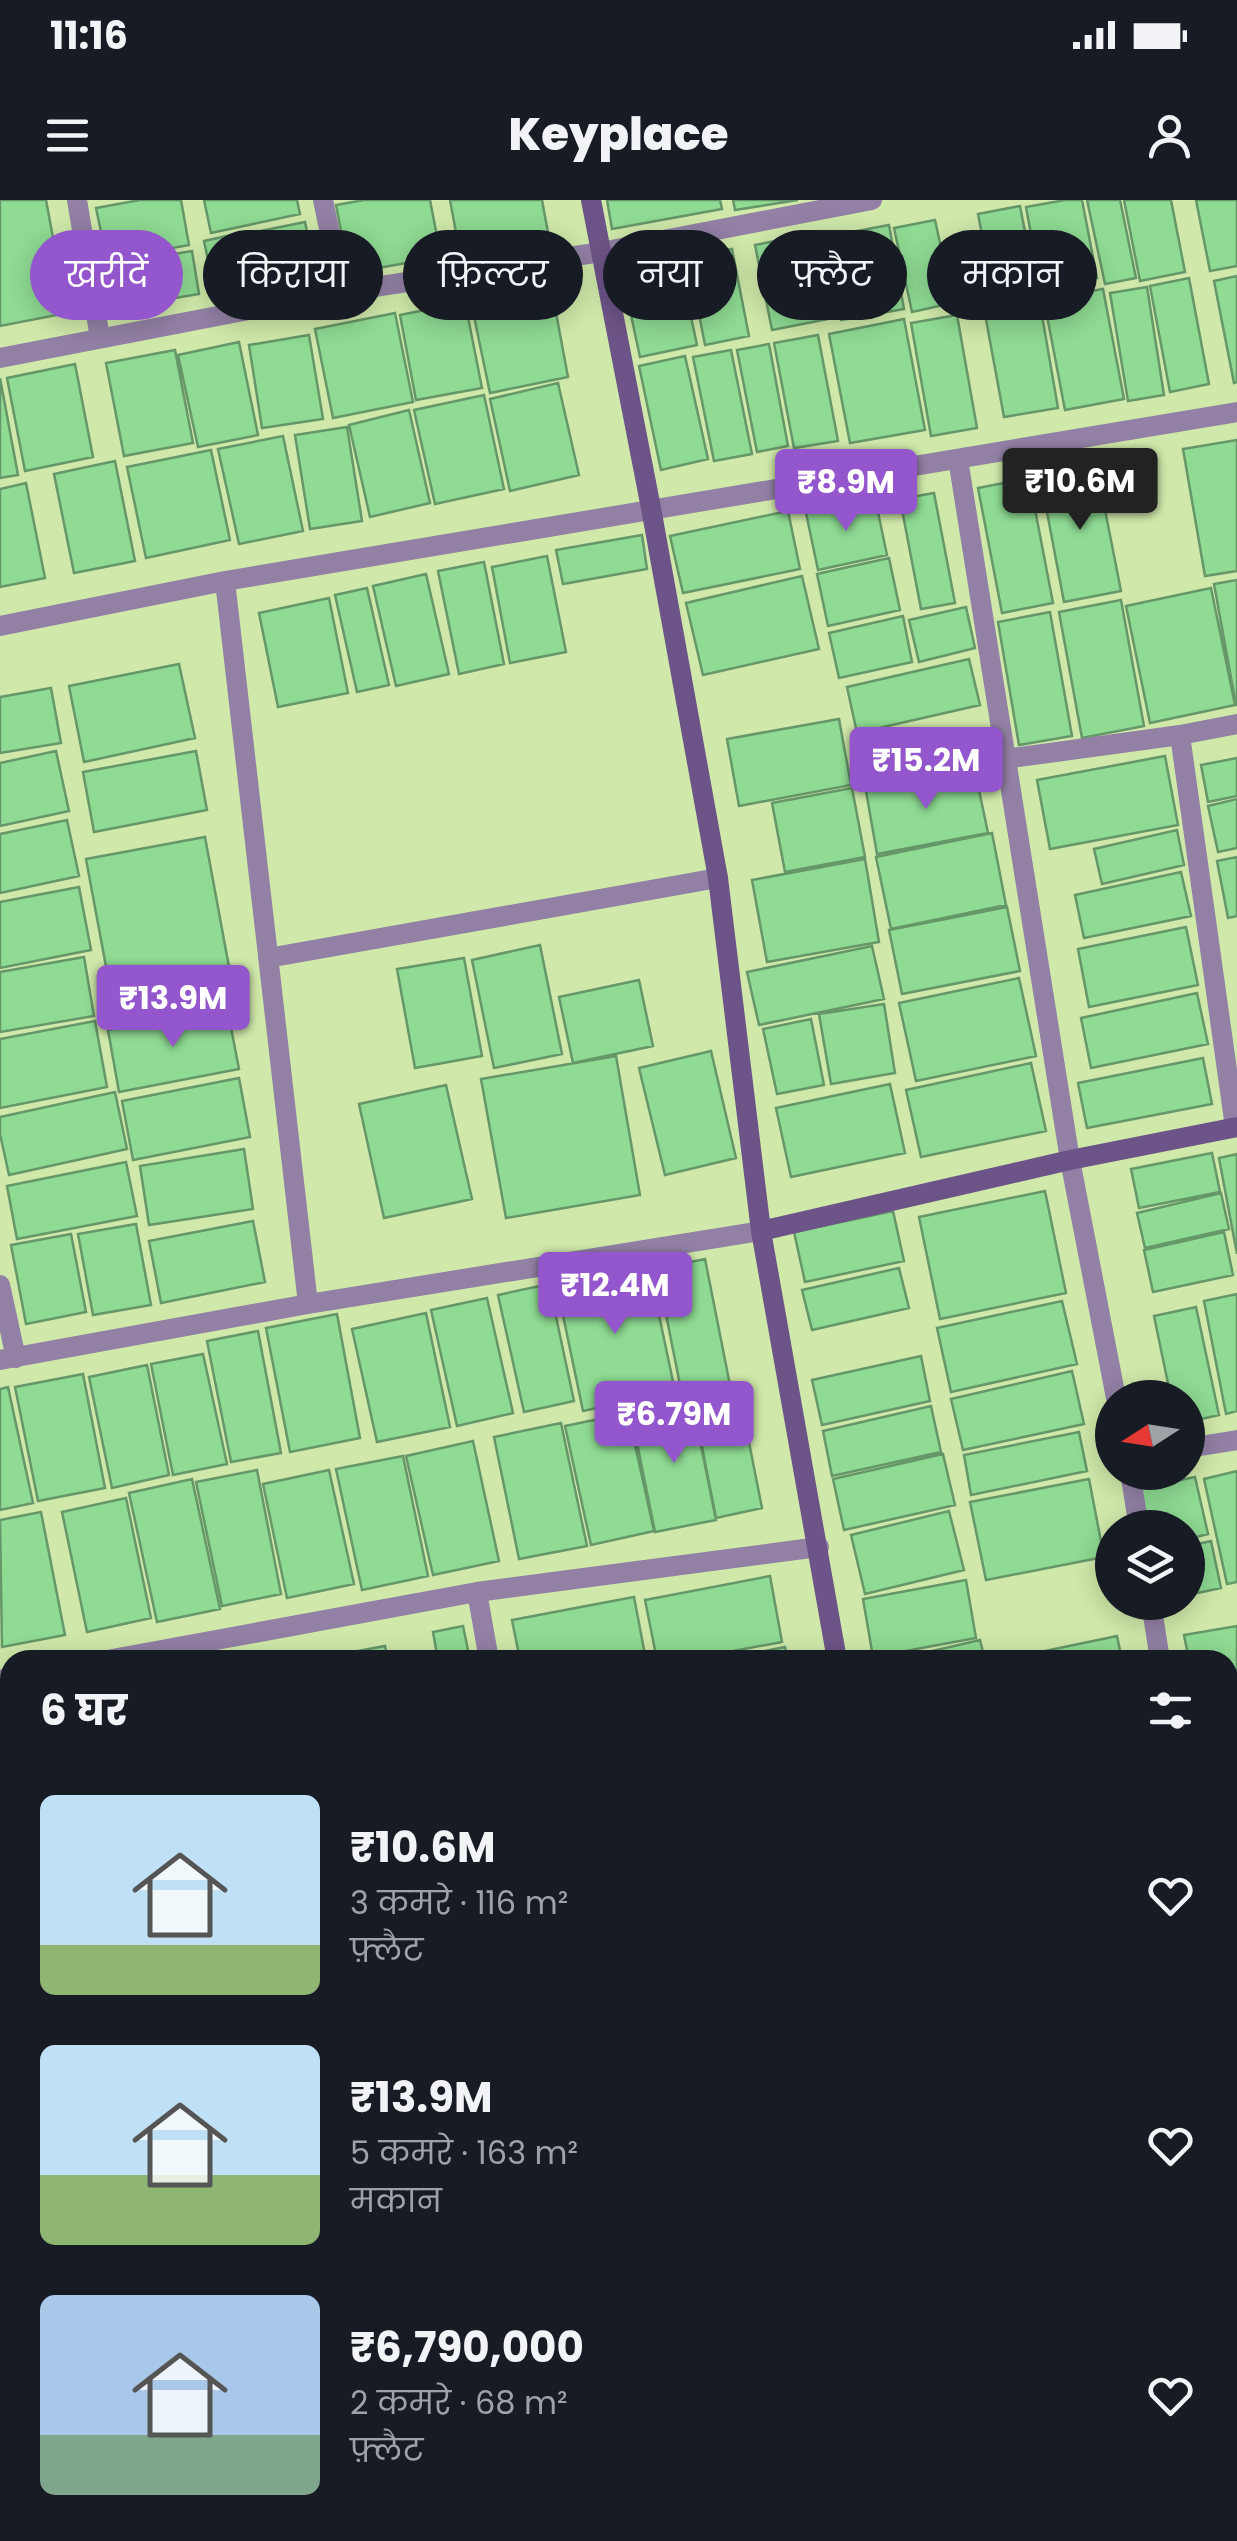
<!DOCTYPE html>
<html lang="hi">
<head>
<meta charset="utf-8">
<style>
  :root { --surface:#171b24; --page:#20242c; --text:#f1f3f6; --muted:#9ea1a6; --accent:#9456cd }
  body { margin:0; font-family:Poppins,"Noto Sans Devanagari",sans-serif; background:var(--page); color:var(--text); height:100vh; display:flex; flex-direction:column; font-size:38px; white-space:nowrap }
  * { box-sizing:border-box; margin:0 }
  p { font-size:32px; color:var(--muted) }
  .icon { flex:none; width:55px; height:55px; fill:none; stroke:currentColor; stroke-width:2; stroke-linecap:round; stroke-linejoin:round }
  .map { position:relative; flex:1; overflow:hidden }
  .panel { position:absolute; left:0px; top:1450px; width:1238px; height:892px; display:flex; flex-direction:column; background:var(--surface); border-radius:30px 30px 0 0; box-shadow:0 5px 25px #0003 }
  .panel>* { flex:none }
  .top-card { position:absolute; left:30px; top:30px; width:1178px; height:90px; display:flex; gap:20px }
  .needle { width:65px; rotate:258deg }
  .buttons { position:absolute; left:1095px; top:1180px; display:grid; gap:20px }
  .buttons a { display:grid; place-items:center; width:110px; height:110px; border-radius:50%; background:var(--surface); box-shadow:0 5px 25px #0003; font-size:50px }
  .price { position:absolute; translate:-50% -85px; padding:0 22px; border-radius:10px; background:var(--accent); color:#fff; font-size:32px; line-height:65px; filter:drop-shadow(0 2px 5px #0008) }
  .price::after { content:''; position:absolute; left:50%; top:60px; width:30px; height:22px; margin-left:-15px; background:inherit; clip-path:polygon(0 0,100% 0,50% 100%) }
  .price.current { background:#222; color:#fff }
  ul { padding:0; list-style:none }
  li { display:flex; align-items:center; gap:30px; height:250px; padding:0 40px }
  li span { display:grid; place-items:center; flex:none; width:280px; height:200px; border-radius:15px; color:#555 }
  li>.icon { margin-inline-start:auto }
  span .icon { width:120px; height:120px; fill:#fffc; stroke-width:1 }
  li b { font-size:42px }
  h2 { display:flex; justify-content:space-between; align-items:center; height:120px; padding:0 40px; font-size:42px }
  .pill { padding:0 35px; border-radius:45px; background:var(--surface); box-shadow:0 5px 25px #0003; font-size:35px; line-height:90px }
  .pill.current { background:var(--accent); color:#fff }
  .status { display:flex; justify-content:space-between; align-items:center; height:70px; padding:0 50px; background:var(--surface); direction:ltr }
  .status svg { height:28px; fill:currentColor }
  header { display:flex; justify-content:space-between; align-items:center; height:130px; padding:0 40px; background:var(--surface); font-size:45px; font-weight:800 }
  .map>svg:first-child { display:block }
</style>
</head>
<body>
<div class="status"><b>11:16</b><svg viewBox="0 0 49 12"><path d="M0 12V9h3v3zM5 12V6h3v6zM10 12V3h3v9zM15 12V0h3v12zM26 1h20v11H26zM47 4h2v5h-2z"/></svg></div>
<header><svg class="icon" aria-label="menu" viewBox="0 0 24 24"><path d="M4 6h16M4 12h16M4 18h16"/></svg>Keyplace<svg class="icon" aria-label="person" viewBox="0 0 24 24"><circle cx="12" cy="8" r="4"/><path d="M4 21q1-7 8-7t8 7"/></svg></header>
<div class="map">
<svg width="1237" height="2341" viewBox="0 0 1237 2341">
  <rect width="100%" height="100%" fill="#d0e9aa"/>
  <path fill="#8fdb93" stroke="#659768" stroke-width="2.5" d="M0 0H46L67 113 0 126Z
    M140 0H181L189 45 107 60 96 8Z
    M204 0H297L300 14 211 33Z
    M364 0H430L441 57 349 73 336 5Z
    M450 0H542L551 49 462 65Z
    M607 0H720L722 9 612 29Z
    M733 0H798L735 10Z
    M1065 0H1082L1097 78 1041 88 1026 7Z
    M1087 0H1120L1136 78 1105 84Z
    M1124 0H1171L1185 72 1140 81Z
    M1196 0H1237V66L1210 71Z
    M1020 6 1036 88 994 96 978 14Z
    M935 20 953 103 912 112 894 28Z
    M305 22 317 79 262 90 250 33Z
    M889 25 904 109 841 120 825 37Z
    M245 32 257 88 216 97 204 41Z
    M810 34 828 119 772 130 755 45Z
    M732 49 749 136 705 145 688 57Z
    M192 51 199 94 109 109 103 66Z
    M680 65 697 145 640 157 623 78Z
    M1237 76V182L1234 183 1214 81Z
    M1189 78 1209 184 1170 192 1150 86Z
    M551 86 568 177 490 193 471 102Z
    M1147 87 1164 195 1128 201 1110 93Z
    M1103 89 1124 199 1065 210 1044 100Z
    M465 102 482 188 416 200 400 115Z
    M1040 104 1058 208 1004 217 985 114Z
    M395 113 413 202 333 218 315 129Z
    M957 115 977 228 931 236 911 123Z
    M904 119 925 230 850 243 829 134Z
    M309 135 323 219 262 228 249 145Z
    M818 135 838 241 794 248 774 143Z
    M239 142 258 235 198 247 178 155Z
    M769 144 788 246 757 252 737 150Z
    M175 150 193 243 124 256 106 163Z
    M731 150 752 254 714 261 693 157Z
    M685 156 708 259 661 270 639 166Z
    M75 164 93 257 25 271 7 178Z
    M0 178 18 275 0 278Z
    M558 183 579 275 510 291 490 199Z
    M484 195 504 289 435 304 414 210Z
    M409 210 430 303 370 317 349 225Z
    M347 227 362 321 310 329 295 235Z
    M283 236 303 331 239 344 218 249Z
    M1237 240V371L1205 376 1183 249Z
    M211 250 230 340 146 358 127 267Z
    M115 261 135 361 74 373 54 274Z
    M1096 264 1121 391 1064 402 1040 275Z
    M1029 278 1053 403 1002 413 978 288Z
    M26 283 45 378 0 387V289Z
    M934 293 955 403 921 409 900 299Z
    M875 298 887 355 818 370 806 313Z
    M788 311 800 369 683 393 670 336Z
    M642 335 647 369 563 384 556 350Z
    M547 356 566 452 510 463 492 367Z
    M889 358 900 410 828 426 817 374Z
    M484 362 504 464 459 474 438 371Z
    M426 374 449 474 396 486 373 386Z
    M802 376 819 449 703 475 686 403Z
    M1237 380V505H1236L1214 384Z
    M367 388 389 485 357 492 335 395Z
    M1211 388 1235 505 1150 523 1126 406Z
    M329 398 348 493 278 507 259 413Z
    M1121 400 1144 526 1082 538 1059 412Z
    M966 407 975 448 919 462 909 420Z
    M1050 412 1072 536 1019 545 998 422Z
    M903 416 912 462 839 478 829 433Z
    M969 459 980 505 857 533 847 487Z
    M179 464 195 538 84 562 69 486Z
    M51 488 61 543 0 553V497Z
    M839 519 851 585 739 606 727 539Z
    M56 551 69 611 0 626V563Z
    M196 551 207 610 94 632 83 572Z
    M1165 556 1178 625 1050 649 1037 580Z
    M1237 558V596L1208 602 1201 565Z
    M975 571 988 633 877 654 866 591Z
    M852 588 865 657 785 672 772 603Z
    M1237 599V648L1218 652 1208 606Z
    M67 620 79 676 0 693V634Z
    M1177 630 1184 665 1102 684 1094 649Z
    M992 633 1006 705 891 729 876 657Z
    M205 637 234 794 115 815 86 659Z
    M1237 657V716L1228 718 1217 661Z
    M865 659 879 742 767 762 752 680Z
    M1181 672 1191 716 1084 738 1075 695Z
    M79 687 91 750 0 768V702Z
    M1007 707 1020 771 902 794 889 730Z
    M1186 727 1198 785 1089 807 1078 749Z
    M540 745 562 854 494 868 472 760Z
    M872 746 884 799 759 825 747 772Z
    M84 757 94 816 0 832V772Z
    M464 758 482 856 415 868 397 769Z
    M1019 778 1036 856 916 881 899 803Z
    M639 780 653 846 573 863 559 797Z
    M1197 793 1208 844 1091 868 1081 818Z
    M884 804 895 873 831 884 819 814Z
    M227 807 239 869 119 892 108 830Z
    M811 819 824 885 777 894 763 829Z
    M95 821 107 887 0 908V839Z
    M711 851 736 958 665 975 639 868Z
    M616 856 640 995 506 1018 481 879Z
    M1203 858 1212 904 1087 928 1078 883Z
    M1031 863 1046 931 921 957 906 890Z
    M239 878 250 937 133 960 122 901Z
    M890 884 905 953 791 977 776 908Z
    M446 885 472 999 384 1018 359 904Z
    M115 892 127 949 9 975 0 934V917Z
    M244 949 253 1009 149 1025 140 966Z
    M1212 953 1220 992 1139 1008 1131 969Z
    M1237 954V1054L1219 958Z
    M126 962 137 1016 17 1039 7 986Z
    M1045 991 1066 1093 940 1119 919 1017Z
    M1221 993 1229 1029 1145 1048 1137 1013Z
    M893 1011 904 1061 805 1082 794 1032Z
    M253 1021 265 1082 161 1103 149 1041Z
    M136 1024 151 1105 93 1115 78 1034Z
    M1224 1032 1233 1075 1153 1092 1144 1050Z
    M71 1034 86 1112 26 1124 11 1045Z
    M705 1059 730 1185 682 1195 657 1069Z
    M648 1063 675 1191 583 1211 556 1082Z
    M899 1068 909 1108 812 1130 802 1090Z
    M549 1084 574 1201 524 1212 498 1095Z
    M1237 1094V1211L1226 1214 1204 1101Z
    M487 1098 513 1213 457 1226 431 1110Z
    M1062 1101 1077 1164 951 1192 937 1128Z
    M1196 1107 1219 1215 1188 1222V1198H1171L1154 1116Z
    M426 1113 450 1227 377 1242 352 1129Z
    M337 1114 360 1238 290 1252 266 1128Z
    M258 1131 281 1253 231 1262 207 1141Z
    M203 1154 227 1264 173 1275 151 1164Z
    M921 1156 930 1201 822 1225 812 1180Z
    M147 1165 169 1275 112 1288 89 1177Z
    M1072 1171 1084 1224 963 1250 951 1199Z
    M83 1174 105 1288 38 1301 15 1187Z
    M8 1187 33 1303 0 1310V1189Z
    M740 1197 762 1308 716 1318 694 1206Z
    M692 1201 716 1320 655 1332 631 1213Z
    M931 1206 941 1252 832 1276 823 1231Z
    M628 1213 654 1331 591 1345 565 1226Z
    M561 1223 587 1346 519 1359 494 1237Z
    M1079 1232 1087 1271 971 1295 964 1255Z
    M473 1241 499 1361 433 1375 406 1256Z
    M943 1254 955 1305 844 1330 833 1279Z
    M403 1256 428 1376 362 1390 336 1269Z
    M257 1270 281 1394 222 1406 196 1282Z
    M329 1270 354 1384 287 1398 263 1284Z
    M1237 1271V1382L1227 1384 1204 1279Z
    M1195 1277 1208 1334 1188 1339V1328H1148L1140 1288Z
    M192 1279 220 1409 157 1422 129 1293Z
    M1089 1279 1104 1357 986 1380 970 1302Z
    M126 1298 151 1418 87 1432 62 1312Z
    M949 1311 964 1370 865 1394 851 1335Z
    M41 1312 65 1435 2 1447 0 1320Z
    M1211 1341 1221 1388 1188 1395V1346Z
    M770 1376 782 1442 685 1460H657L645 1400Z
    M966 1380 976 1438 873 1457 863 1399Z
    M634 1397 646 1460H520L512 1420Z
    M463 1426 470 1460H438L433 1432Z
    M1237 1426V1495L1228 1497V1460H1189L1184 1435Z
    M1117 1436 1122 1460 1006 1459Z
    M980 1440 985 1460H893Z
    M385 1446 388 1460H327L326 1457Z
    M785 1447 788 1460H718Z
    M1237 1508V1624L1228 1626V1510Z
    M0 1524 10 1575V1654L0 1656Z
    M3 1673 10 1710V1820L0 1822V1674Z
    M1237 1711V1819L1228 1820V1712Z
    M1237 1833V1987L1228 1988V1835Z
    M9 1878 10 2004 0 2006V1879Z
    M10 2028V2171L0 2173V2030Z
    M1237 2080V2163L1228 2165V2081Z
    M1237 2199V2279L1228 2281V2201Z
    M10 2256V2332H32L33 2341H0V2258Z
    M1237 2283V2322L1228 2324V2285Z
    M1237 2326V2341H1187L1186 2336 1202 2332H1228V2328Z
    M36 2332H84L86 2341H37Z
    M86 2332H163L165 2341H88Z
    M173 2332H262L263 2341H175Z
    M273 2332H352L353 2340 275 2341Z
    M558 2332H606L608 2341H537L536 2336Z
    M677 2332H713L714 2341H678Z
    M715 2332H781L782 2341H716Z
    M784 2332H939L940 2341H786Z
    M1016 2332H1144L1100 2341H1018Z"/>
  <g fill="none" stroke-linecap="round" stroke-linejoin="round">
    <path stroke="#9281a5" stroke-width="20" d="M77 0 100 138
      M323 0 342 92
      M0 158 342 92 601 52 872 0
      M958 259 1070 960 1116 1198
      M225 381 308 1104
      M0 426 225 381 1237 212
      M1180 535 1235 927
      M1005 559 1180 535 1237 524
      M268 758 718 678
      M0 1085 16 1158
      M0 1160 308 1104 761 1031
      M1188 1248 1237 1240
      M1130 1272 1139 1328
      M477 1392 489 1460
      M1151 1402 1160 1460
      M107 1460 477 1392 819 1347
      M0 1480 10 1478
      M1228 1667 1237 1666
      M0 1868 10 1867
      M1228 2033H1237
      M987 2332 988 2341"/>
    <path stroke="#6d5488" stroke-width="20" d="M591 0 651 308 718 678 761 1031 837 1460
      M761 1031 1070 960 1237 927
      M0 2219 10 2218"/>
  </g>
</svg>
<div class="buttons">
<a><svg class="needle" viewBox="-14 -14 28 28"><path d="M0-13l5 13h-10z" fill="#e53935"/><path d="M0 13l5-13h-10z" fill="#9ea1a6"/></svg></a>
<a><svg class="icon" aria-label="layers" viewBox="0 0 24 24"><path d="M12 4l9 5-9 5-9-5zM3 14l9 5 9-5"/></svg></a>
</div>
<b class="price current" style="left:1080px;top:333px">₹10.6M</b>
<b class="price" style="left:846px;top:334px">₹8.9M</b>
<b class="price" style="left:926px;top:612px">₹15.2M</b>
<b class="price" style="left:173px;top:850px">₹13.9M</b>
<b class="price" style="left:615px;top:1137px">₹12.4M</b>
<b class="price" style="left:674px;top:1266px">₹6.79M</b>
<div class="top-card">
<a class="pill current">खरीदें</a>
<a class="pill">किराया</a>
<a class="pill">फ़िल्टर</a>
<a class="pill">नया</a>
<a class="pill">फ़्लैट</a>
<a class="pill">मकान</a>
</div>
<section class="panel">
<h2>6 घर<svg class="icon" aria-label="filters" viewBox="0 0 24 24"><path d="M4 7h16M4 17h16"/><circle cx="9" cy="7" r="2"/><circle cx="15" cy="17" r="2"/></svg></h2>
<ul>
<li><span style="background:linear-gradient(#bfe0f5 75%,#8fb573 0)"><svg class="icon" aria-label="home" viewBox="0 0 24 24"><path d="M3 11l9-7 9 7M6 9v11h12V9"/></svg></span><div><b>₹10.6M</b><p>3 कमरे · 116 m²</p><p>फ़्लैट</p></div><svg class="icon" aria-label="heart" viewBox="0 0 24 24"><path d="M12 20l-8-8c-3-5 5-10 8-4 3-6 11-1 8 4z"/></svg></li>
<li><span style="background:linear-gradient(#bfe0f5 65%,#8fb573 0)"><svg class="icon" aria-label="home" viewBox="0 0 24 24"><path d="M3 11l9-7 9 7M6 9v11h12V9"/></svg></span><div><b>₹13.9M</b><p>5 कमरे · 163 m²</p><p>मकान</p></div><svg class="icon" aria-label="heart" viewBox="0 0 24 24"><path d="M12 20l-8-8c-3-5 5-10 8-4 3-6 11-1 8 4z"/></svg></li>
<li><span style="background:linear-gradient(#a9c7e8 70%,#7fa58c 0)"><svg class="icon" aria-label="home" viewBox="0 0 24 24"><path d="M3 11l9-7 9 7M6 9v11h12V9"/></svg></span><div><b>₹6,790,000</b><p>2 कमरे · 68 m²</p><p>फ़्लैट</p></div><svg class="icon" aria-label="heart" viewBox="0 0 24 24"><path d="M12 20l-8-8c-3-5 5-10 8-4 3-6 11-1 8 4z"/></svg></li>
</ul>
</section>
</div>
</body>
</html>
